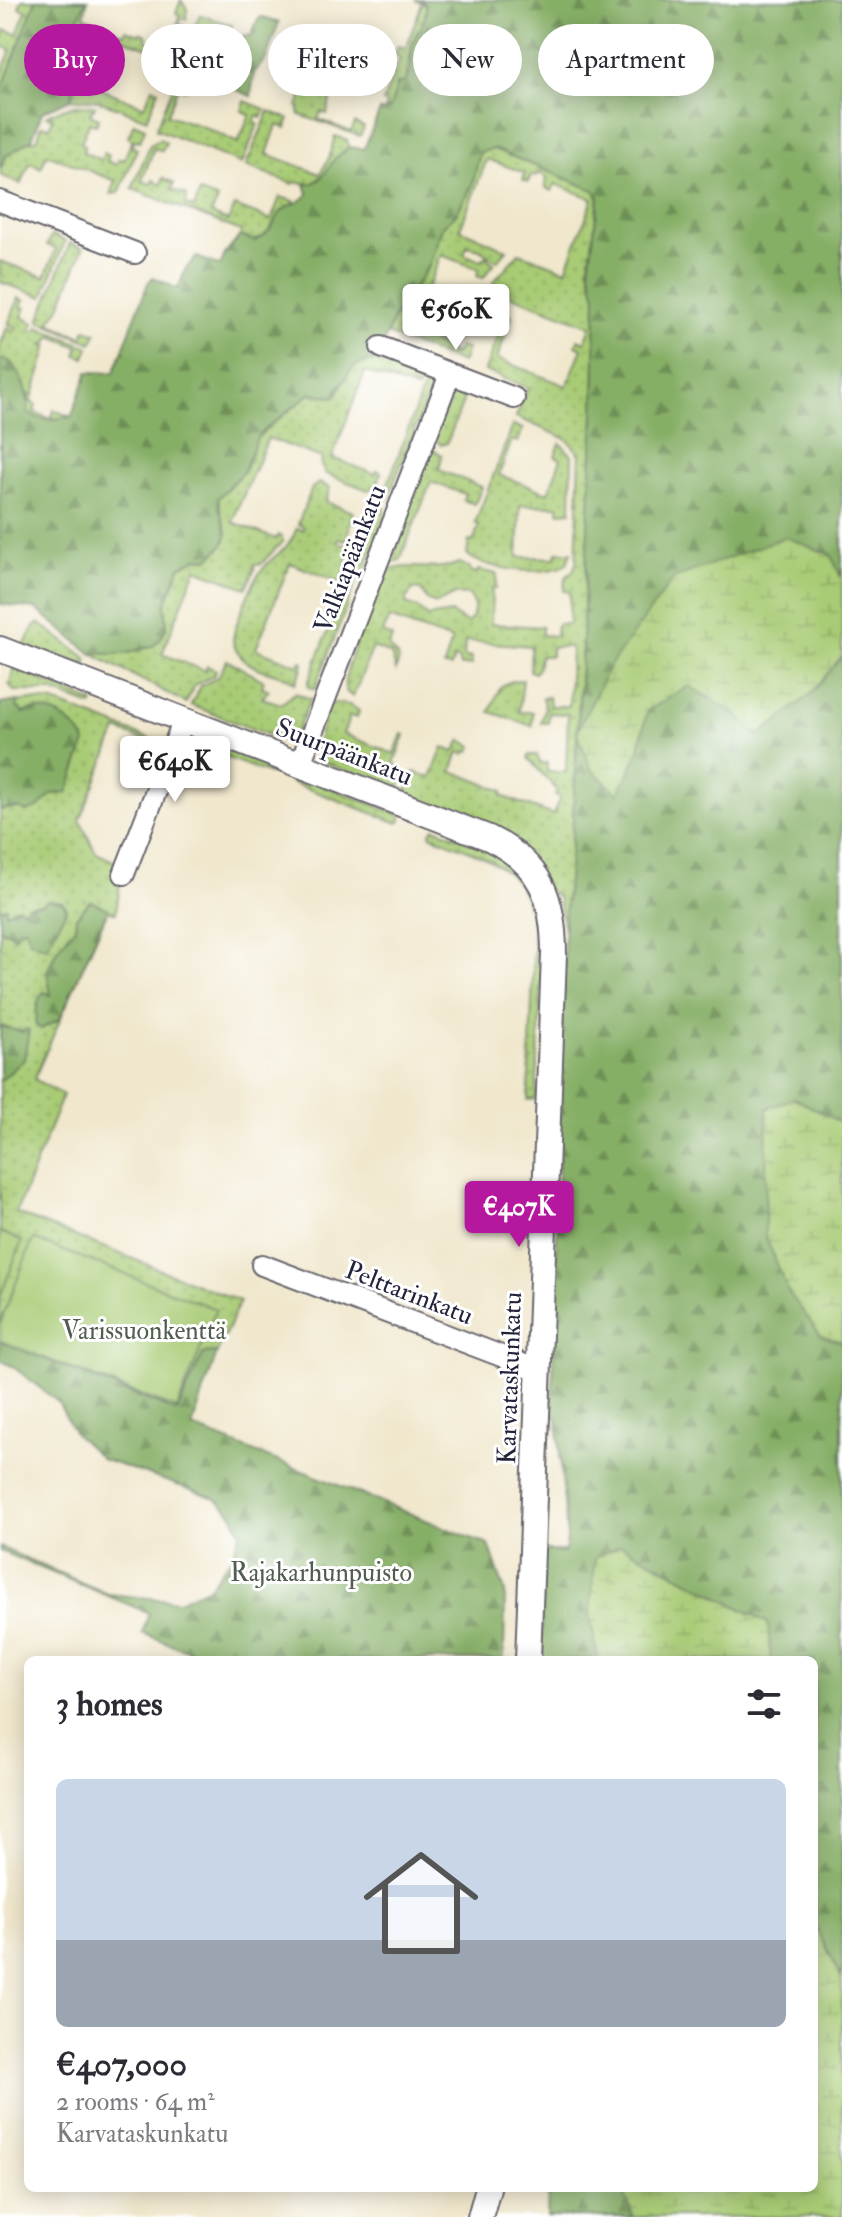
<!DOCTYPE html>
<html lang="en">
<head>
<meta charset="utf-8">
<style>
  :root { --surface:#fff; --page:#f7f7f7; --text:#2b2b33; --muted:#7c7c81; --accent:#b5179e }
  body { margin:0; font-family:"IM FELL Double Pica",serif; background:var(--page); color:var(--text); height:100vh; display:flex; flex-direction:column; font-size:30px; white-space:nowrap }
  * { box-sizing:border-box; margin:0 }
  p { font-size:26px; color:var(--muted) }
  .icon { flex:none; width:44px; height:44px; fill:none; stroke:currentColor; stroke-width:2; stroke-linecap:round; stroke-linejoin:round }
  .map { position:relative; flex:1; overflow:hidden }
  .side { position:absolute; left:24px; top:1656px; width:794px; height:536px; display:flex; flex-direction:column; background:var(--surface); border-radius:12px; box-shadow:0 4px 20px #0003 }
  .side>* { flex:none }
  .hud { position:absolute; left:24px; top:24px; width:794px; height:72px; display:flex; gap:16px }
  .price { position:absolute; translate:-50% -68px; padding:0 18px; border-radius:8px; background:#fff; color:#222; font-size:26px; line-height:52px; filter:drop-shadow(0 2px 4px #0008) }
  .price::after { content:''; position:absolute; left:50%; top:48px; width:24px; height:18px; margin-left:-12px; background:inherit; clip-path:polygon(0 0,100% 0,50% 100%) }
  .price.current { background:var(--accent); color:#fff }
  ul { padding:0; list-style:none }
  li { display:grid; align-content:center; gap:16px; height:424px; padding:0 32px }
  li span { display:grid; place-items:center; height:248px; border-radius:12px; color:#555 }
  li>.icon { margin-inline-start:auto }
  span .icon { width:144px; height:144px; fill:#fffc; stroke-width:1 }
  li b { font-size:34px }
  h2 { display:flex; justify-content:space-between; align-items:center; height:96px; padding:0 32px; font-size:34px }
  .pill { padding:0 28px; border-radius:36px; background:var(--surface); box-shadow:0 4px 20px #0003; font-size:28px; line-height:72px }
  .pill.current { background:var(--accent); color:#fff }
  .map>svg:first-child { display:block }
</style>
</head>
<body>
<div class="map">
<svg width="842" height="2217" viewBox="0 0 842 2217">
  <defs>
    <pattern id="grass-dots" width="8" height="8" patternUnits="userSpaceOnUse" patternTransform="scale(2)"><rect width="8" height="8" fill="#a8cb74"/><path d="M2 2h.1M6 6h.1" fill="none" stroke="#90ae65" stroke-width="1.8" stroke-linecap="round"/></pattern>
    <pattern id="forest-firs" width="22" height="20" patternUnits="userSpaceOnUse" patternTransform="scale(2)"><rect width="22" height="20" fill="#86af66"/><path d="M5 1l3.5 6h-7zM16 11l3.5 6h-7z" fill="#6d8e55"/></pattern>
    <pattern id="wetland-marsh" width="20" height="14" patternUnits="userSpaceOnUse" patternTransform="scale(2)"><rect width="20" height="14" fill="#a8cb74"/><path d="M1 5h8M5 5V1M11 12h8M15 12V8" fill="none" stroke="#90ae65"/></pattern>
  </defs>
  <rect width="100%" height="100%" fill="#fff"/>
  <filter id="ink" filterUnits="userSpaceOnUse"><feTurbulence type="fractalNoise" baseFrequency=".0125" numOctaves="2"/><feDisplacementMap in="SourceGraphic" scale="16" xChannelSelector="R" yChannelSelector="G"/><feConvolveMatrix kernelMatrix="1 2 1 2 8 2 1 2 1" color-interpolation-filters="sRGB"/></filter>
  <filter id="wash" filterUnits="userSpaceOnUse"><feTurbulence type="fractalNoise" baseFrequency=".006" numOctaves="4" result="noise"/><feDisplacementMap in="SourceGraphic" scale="32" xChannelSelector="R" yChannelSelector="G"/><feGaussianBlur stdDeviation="1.8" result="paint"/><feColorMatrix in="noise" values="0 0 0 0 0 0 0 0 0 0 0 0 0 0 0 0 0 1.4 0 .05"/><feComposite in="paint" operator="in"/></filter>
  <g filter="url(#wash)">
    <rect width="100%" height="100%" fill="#f0e7cc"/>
    <path fill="url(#grass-dots)" stroke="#657658" stroke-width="2" fill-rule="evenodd" d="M22 0H36L0 94V78L11 49 0 46V33L4 34 5 30 17 34 26 11 19 8Z
      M86 0H88L84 16 110 29V33L114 35 116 31 124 34 126 30 139 35 140 33 147 36 146 41 168 47 181 15 176 13 181 0 187 9 186 20 181 18 179 23 184 26 172 57 82 24 63 66 66 73 74 78 144 106 153 87 159 90 147 119 97 100 70 99 74 91 64 81 59 68Z
      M415 0 426 4C427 23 420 23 414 40 408 56 413 65 403 84L398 83 390 108 384 111 387 104 383 102 400 58 395 54 398 46 406 48 422 3Z
      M200 15 232 25 227 38 233 46 225 69 206 61 199 75 180 66 191 36 205 41 207 36 193 30Z
      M324 37 362 52 346 48 338 65 342 68 331 96 327 114 321 112 318 119 351 132 355 123 364 127 360 136 300 115 298 106 306 86 311 88 313 81 309 79Z
      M177 77 189 80 185 89 178 87 167 115 204 127 238 143 250 115 242 111 245 101 265 109 261 118 257 116 254 122 258 124 242 164 156 129Z
      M75 105 95 106 90 114 99 118 96 125 89 123 81 143 85 145 83 152 101 160 104 153 109 155 107 161 116 165 119 159 124 160 132 140 128 137 134 123 145 128 140 141 134 140 132 146 137 149 119 193 111 194 116 181 47 154 41 168 30 163 21 184 0 175C0 157 19 140 37 140L42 125 50 127 53 118 47 116 49 114Z
      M269 111 289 119 286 128 277 125 267 154 320 174 329 158 335 136 347 140 349 147C335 159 328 174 312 184L297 182 293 184 246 166Z
      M159 139 166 142 162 151 154 148 142 181 151 184 153 180 161 185 163 178 174 183 172 190 187 195 186 205 194 208 200 192 218 200 211 214 228 221 235 206 271 220 280 197 294 201 297 204 285 208 269 234 255 241 240 236 241 231 132 189 150 145Z
      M494 149 594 190 599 197 589 268 596 297 594 414 572 838 564 930 558 897 406 793 414 772 431 778 443 747 454 752 461 740 473 746 470 752 466 751 465 754 459 752 452 771 503 791 502 796 553 815 560 797 555 795 557 790 528 758 529 755H537L540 763H547V772H566L568 714 549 713 548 723H541L545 708 542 698 549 697 550 706H569L571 647H551V656H540L538 669 534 673 530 671 531 646 465 641 464 657 472 658V665L460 666 458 659 454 658 451 667 444 666 452 640 389 618 383 633 392 637 389 647 399 659 396 670 391 654 373 647 353 697C348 693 346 693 345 687 341 674 376 590 383 572 411 561 435 573 460 563L470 568V572L476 574 478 570 497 574 496 588 492 589 491 624 542 627V635L556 636 557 624H569L570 592 564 591 565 578 572 572 576 564 580 454 567 439 516 417 528 388 485 371 505 315 493 311 495 307 508 311 512 317 497 359 567 386 582 348 576 345 578 339 585 342 591 326 512 296 509 294V289L503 287 497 291 493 287V282L519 253 566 270 593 199 555 184 552 191 546 188V176L538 173 535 176 531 175 528 182 523 180 525 173 487 159 460 229 507 250 497 261 480 249 467 246 464 254 481 261 486 256 494 264 483 278 477 276 479 269 441 255 413 324 436 335 434 343 448 349V352L456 354 459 347 467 349 462 363 387 334 393 319 429 266 442 227 455 215 472 186 480 152ZM413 589 421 590 427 600 436 604 455 594 469 595C476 603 476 616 467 623L451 613 427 617 418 608 406 604V599Z
      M52 235 65 241 43 297 0 282V261L45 277 56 249 47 245Z
      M70 243 83 248 60 307 49 323 82 337 86 329 96 333 92 343 39 321Z
      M19 298 24 300 21 306 25 308 22 317 34 323 31 330 36 332 38 327 89 347 85 358 76 355 79 347 51 336 48 343 43 344 48 346 31 402 36 405 34 412 51 419 54 410 71 417C53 418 44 423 28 413L29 394 0 361V345L7 328 14 331 16 327 8 324Z
      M376 360 421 378 417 389 365 372 332 458 375 474 377 470 381 472 377 486 368 490 326 474 321 466 322 458 268 438 232 522 276 539 278 535 281 536 283 541 260 565 255 564 253 568 255 569 246 588 196 569 162 654 205 671 207 666 216 670 214 675 195 685 186 703 92 654H125L153 646 167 627 165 605 180 567 197 558 208 559 226 541 218 498 244 471 257 438 265 430 311 393 324 395 359 362Z
      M426 380 433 383 388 498 385 492Z
      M458 385 464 388 463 402 447 443 441 445 434 438 455 387Z
      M513 425 523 429 518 442 512 440 499 475 548 493 561 459 555 456 560 443 572 455 571 511 559 512 558 506 520 505 518 557 556 558 557 552H571L567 564C549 577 482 570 467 554L469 541 473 542 479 525 475 523Z
      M428 450H434L442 455 439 470 482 487 475 504 463 500 465 494 431 482 400 560 387 564 386 560 395 554 397 545 395 542Z
      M319 483 330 488 326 502 353 512 346 540 339 538 337 542 350 547 342 583 290 563 256 649 298 665 301 661 303 662 302 669 295 683C283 671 257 675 241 656 237 651 233 646 233 639 235 624 252 582 262 570 276 551 286 555 297 528L303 530 304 527 298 524 312 488Z
      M376 507H385L384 520 363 574 358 577 315 689 309 687 308 683 346 584 365 516 372 518Z
      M39 623 88 659 86 665 24 646 34 626Z
      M227 660 264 681 262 687 269 690 262 698 281 704 295 693 311 699 293 739 286 742 191 705 201 686 218 677Z
      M15 668 94 703 92 706 51 691H14L9 684Z
      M523 680 519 712H533L532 726 490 712C499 690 498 681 523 680Z
      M32 700 54 702 166 745 164 748 117 730 80 820 96 853 120 864 124 874 120 884 116 913 108 910 35 1077 36 1080 63 1095 16 1213 240 1301 217 1353 203 1354 177 1412 0 1341V704Z
      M335 703 349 705 359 711 357 718 350 716 343 734 394 754 402 734 405 735 394 763 405 772 398 791 325 763 315 752 327 705Z
      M194 736 272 763 269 774 186 742Z
      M291 773 401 815V820L398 823 290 782Z
      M434 828 484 846 516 868 537 899 544 933 536 1099 528 1100 534 948C534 871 496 861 432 836L430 834Z"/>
    <path fill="url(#forest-firs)" stroke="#546850" stroke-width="2" d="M36 0H86L59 68 64 81 74 91 70 99 42 112 32 139 6 156 0 168V94Z
      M420 0H842V2217H547L548 2188H814V1660H541L543 1551H565L567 1539 557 1417H552L565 911 572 838 594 415 596 297 589 268 599 197 594 190 494 149 480 152 472 186 455 215 442 227 429 266 393 319 376 361C349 361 348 375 336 396L331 397 311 393 265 430 257 438 244 471 218 498C220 528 241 534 208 559L197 558 180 567 165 605 167 627 160 640 153 646 125 654H92L36 609 0 604V360H8C22 373 29 394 28 413 44 423 54 418 71 417L88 372 114 373 148 283 153 277 178 289 186 268 197 257 220 266 225 254 240 236 255 241C278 230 271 217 286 208 295 202 301 203 308 194L305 184C322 184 325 172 334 160 338 155 344 151 349 147L364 149 380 110 384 111 390 108 398 83H404C414 65 408 55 414 40 420 23 427 23 426 4Z
      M261 17 279 22 266 58 254 73 251 96 203 75 209 64 225 69 233 50 231 42 241 41 244 35 251 36 257 21Z
      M18 701 17 707 23 713C46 701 74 722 86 742L67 793 52 794 38 808 26 812 19 808 0 810V704Z
      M47 900 62 902 67 908 47 947 30 941 25 928 19 929 15 937 9 932 0 930V909L6 907V913L18 907 25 910 28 905 41 904Z
      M90 901 108 909 60 1019 41 1029 36 1025C37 1013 35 1001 44 992L51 995 47 972 57 949 75 927 76 917Z
      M0 1026 23 1032 25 1029 29 1030 24 1060 0 1081Z
      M0 1341 177 1412 203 1354 217 1353 192 1427 489 1545 505 1592 504 1660H349L343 1658 342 1660H212L142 1633 149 1613 0 1551V1547L108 1594 179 1601 209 1587 231 1558 241 1532 230 1511 215 1498 102 1459 75 1434 58 1402 12 1366 0 1360Z"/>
    <path fill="url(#wetland-marsh)" stroke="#657658" stroke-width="2" d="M785 537 831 555 842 579V656L811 694 759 736 737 715 689 686 647 711 638 754 618 794 591 769 577 732 609 667 674 578Z
      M794 1098 842 1123V1342L821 1336 788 1291 765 1235 767 1109Z
      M621 1545 768 1623 771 1660H598L590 1613 595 1558Z
      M814 1923 842 1979V2217H634L621 2188H814Z"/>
    <path fill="#a8cb74" stroke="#657658" stroke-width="2" d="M0 1232 22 1241 0 1297Z
      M33 1239 216 1309 177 1409 0 1341V1324Z"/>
  </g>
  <g filter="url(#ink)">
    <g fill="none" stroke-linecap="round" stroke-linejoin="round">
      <defs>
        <path id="minor" d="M0 201 135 253
          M381 347 514 398
          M300 764 450 374
          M124 874 184 719
          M262 1265 538 1370"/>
        <path id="tertiary" d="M0 649 489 838C542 864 554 899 554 954L528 1660
          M480 2217 488 2188"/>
      </defs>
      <use href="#minor" stroke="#6a676e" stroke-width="24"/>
      <use href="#tertiary" stroke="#6a676e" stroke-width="28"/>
      <use href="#minor" stroke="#fff" stroke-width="20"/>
      <use href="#tertiary" stroke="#fff" stroke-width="24"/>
    </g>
  </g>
  <g text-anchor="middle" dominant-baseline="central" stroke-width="6" stroke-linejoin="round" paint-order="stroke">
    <g font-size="26" fill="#22223b" stroke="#fff">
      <text transform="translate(350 559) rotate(-69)">Valkiapäänkatu</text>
      <text transform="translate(344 752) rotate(21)">Suurpäänkatu</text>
      <text transform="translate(409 1293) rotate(21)">Pelttarinkatu</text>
      <text transform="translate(510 1378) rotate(-88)">Karvataskunkatu</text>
    </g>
    <g font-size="26" fill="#515d4f" stroke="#fff">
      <text x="144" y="1331">Varissuonkenttä</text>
      <text x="321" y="1573">Rajakarhunpuisto</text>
    </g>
  </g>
</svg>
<b class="price" style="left:456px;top:352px">€560K</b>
<b class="price" style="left:175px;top:804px">€640K</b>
<b class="price current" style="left:519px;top:1249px">€407K</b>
<div class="hud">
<a class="pill current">Buy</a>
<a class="pill">Rent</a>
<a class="pill">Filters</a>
<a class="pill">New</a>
<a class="pill">Apartment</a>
</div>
<section class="side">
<h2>3 homes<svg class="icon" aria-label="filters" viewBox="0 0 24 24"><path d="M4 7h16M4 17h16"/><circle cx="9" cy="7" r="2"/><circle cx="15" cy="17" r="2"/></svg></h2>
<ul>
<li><span style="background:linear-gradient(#c9d6e8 65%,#9aa5b1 0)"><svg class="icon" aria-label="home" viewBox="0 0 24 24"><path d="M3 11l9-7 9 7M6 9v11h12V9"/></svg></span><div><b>€407,000</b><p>2 rooms · 64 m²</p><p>Karvataskunkatu</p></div></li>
</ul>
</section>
</div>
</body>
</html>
